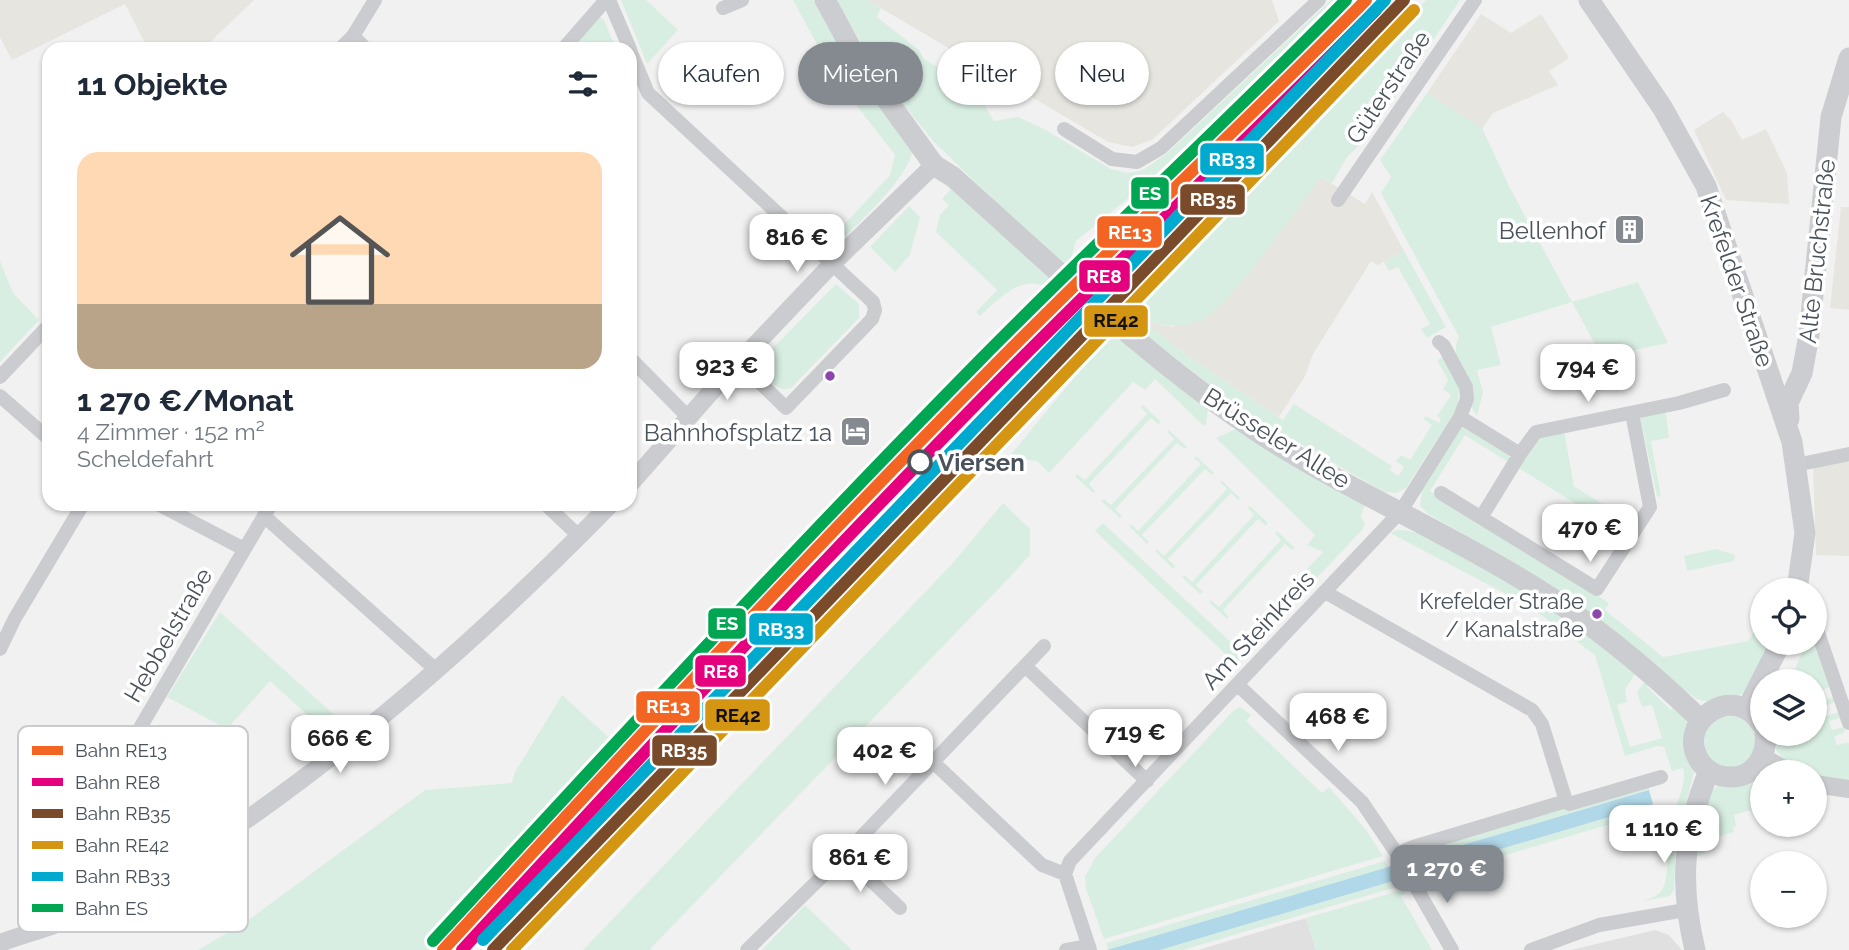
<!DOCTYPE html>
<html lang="de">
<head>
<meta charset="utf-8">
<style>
  :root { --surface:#fff; --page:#f2f2f3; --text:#1f2937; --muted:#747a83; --line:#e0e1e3; --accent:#858a90 }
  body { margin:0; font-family:Raleway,sans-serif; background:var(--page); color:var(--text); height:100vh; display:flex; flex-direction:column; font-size:26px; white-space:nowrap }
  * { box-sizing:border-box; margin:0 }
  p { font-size:23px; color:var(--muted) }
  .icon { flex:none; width:38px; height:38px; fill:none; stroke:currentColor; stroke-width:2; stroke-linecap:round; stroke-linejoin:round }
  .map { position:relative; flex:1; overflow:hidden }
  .details { position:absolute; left:42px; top:42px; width:595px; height:469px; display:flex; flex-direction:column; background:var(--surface); border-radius:21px; box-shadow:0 2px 5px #0004 }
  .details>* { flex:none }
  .banner { position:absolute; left:658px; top:42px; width:665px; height:63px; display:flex; gap:14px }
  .controls { position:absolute; left:1750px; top:578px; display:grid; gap:14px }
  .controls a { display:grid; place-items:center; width:77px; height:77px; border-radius:50%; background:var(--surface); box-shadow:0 2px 5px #0004; font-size:35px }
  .price { position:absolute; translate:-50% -60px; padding:0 16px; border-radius:14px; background:#fff; color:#222; font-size:23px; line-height:46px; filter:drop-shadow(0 2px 4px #0008) }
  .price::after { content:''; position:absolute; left:50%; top:42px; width:21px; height:16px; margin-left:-10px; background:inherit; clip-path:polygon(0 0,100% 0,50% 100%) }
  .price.on { background:var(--accent); color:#fff }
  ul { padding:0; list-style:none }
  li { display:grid; align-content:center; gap:14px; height:371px; padding:0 35px }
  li+li { border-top:2px solid var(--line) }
  li span { display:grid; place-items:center; height:217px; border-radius:21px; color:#555 }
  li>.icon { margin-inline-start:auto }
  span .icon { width:126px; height:126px; fill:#fffc; stroke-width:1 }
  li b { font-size:30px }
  h2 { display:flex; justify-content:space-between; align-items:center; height:84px; padding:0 35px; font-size:30px }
  .chip { padding:0 24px; border-radius:32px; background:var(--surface); box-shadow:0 2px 5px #0004; font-size:24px; line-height:63px }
  .chip.on { background:var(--accent); color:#fff }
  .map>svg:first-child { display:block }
</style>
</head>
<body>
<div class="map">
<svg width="1849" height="950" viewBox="0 0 1849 950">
  <rect width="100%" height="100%" fill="#f2f1f1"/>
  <path fill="#e6e5df" d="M0 0H254L203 49H148L125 4 12 60 0 37Z
    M867 0H1272L1279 21 1152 140 1132 147 1108 142Z
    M1481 14 1511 33 1541 14 1569 58 1549 71 1558 85 1493 113 1481 130 1427 93Z
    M1723 112 1731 120 1742 140 1766 129 1787 173 1789 204 1726 200 1694 130Z
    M1321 177 1365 204 1372 192 1404 251 1378 265 1371 261 1313 354 1305 376 1279 417 1188 356 1147 325 1149 322 1174 327Z
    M1841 207H1849V310L1830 308Z
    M1849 456V556L1816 555 1813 464Z"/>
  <path fill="#e0e0e1" d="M1306 918 1316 950H1198Z
    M1655 930 1669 935 1682 950H1571Z"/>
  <path fill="#d9eee2" d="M621 0H646L678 30 647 64Z
    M793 0H813L844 57 912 152C908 179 853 228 833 249L827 243 890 175 895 155 853 101 821 52Z
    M836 0H867L881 8 877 17 919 50 924 59 966 84 973 86 994 121 1018 117 1042 128 1111 169 1128 173 1143 170 1166 154 1331 0H1346L1170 164 1076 241 1072 255 1080 266 1072 275 934 142 882 78Z
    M1426 0H1460L1368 137 1347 157 1332 183 1321 177C1298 207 1227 312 1198 322 1180 328 1167 326 1149 322L1148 325 1188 356 1283 420 1294 404 1392 466 1390 470 1398 476 1404 467 1396 461 1401 455 1410 460 1432 425 1423 419 1426 416 1439 423 1441 419 1437 416 1451 395 1443 389 1448 380 1437 360 1443 357 1459 386 1458 407 1406 488 1397 493 1384 492 1247 413 1124 319Z
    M600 17 604 20 616 49H586L577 40Z
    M1427 93 1482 128 1510 188 1572 302 1638 282 1668 343 1602 357 1572 302 1491 327 1501 365 1477 370 1483 392 1477 416C1466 403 1449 351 1459 337L1381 193 1391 177 1380 160Z
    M951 189 1062 284 1054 292C1025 270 1002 296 980 316L976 312 997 290 936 232 940 215 949 205 942 199Z
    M909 206 920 217 910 255 895 272 870 247Z
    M1404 251 1446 327 1427 338 1421 329 1430 324 1398 267 1389 271 1384 262Z
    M0 261 13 293 39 320 0 362Z
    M836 284 859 304V318L791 388C778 394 768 379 758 370V363Z
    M1114 329 1208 409 1206 424 1204 426 1155 379 1145 390 1133 382 1049 473 1037 461 1008 458Z
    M1143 405 1161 422 1158 424 1151 418 1089 484 1095 491 1093 493 1075 476 1077 474 1085 480 1147 414 1141 407Z
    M1665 408 1669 438 1651 441 1661 497 1657 496 1640 417Z
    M1460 426 1470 428 1511 454 1508 462 1465 435 1430 491 1609 603 1605 610 1663 657 1748 641 1762 620V642H1774C1754 677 1746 713 1697 699L1502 556 1428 514 1420 506 1422 489Z
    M1236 429 1365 504 1361 517 1365 524 1362 530 1236 664 1095 531 1103 523 1235 646 1323 552 1307 545 1315 535 1216 438Z
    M1169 430 1187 447 1185 449 1177 443 1115 509 1122 516 1120 518 1101 501 1104 499 1111 505 1174 439 1167 432Z
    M1564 431 1574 486 1632 523 1625 535 1519 468 1539 436Z
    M1196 456 1214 473 1212 475 1205 469 1142 535 1149 542 1147 544 1129 526 1131 524 1138 531 1201 464 1194 458Z
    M1222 481 1240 498 1238 500 1231 493 1168 559 1175 566 1173 569 1155 551 1157 549 1164 556 1227 489 1220 482Z
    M1003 503 1030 529V555L1009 578 651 948 652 950H583L952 564Z
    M1250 506 1268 523 1266 526 1258 519 1196 585 1203 592 1200 594 1182 577 1184 575 1192 582 1254 515 1248 508Z
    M1397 530C1449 527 1589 637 1637 670L1625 690 1627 702 1617 705 1630 747 1662 738 1652 705 1642 707 1637 692 1646 679 1651 682 1647 687 1671 710 1675 706 1687 720 1695 769 1676 842 1674 889 1670 896 1643 901C1650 898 1657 897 1662 890 1670 877 1667 843 1670 826 1673 809 1688 784 1683 768L1672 771 1664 747 1657 746 1625 756 1595 655 1529 606 1390 533Z
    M1277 531 1295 548 1292 550 1285 544 1223 610 1229 617 1227 619 1209 602 1211 600 1219 607 1281 540 1275 533Z
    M1716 549 1735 555 1734 561 1687 571 1684 556Z
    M220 612 341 721 327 733 270 681 227 729 167 697Z
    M1806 642H1815L1830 687 1819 691 1822 701 1834 697 1835 702 1825 706 1827 716 1839 712 1840 718 1829 721 1832 730 1844 727 1845 732 1834 737 1837 745 1848 742 1849 744V782L1815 776V772C1794 772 1772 753 1769 733H1815V681H1790Z
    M562 695 616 744 579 786 580 792 460 922 429 950H198L244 923 425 790 512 783 515 772Z
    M1240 707 1251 715 1246 721 1322 793 1329 787 1367 831 1383 856 1104 939 1086 889 1085 877 1095 858 1234 710Z
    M1704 742a26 26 0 1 1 52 0a26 26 0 1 1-52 0Z
    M1762 774V807L1734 815 1736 826 1733 827 1734 832 1715 838 1712 835 1709 850 1695 858C1697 842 1703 793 1719 785 1731 779 1749 777 1762 774Z
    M1647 783 1649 790 1415 859 1412 852Z
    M1653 804 1655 811 1427 878 1423 872Z
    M1385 861 1389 867 1108 950 1106 943Z
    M1396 880 1400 886 1183 950H1160Z
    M1402 890 1405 893 1401 896 1432 950H1316L1306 918Z
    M805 905 852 950H762Z"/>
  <path fill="#b1d8e8" d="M1649 790 1653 804 1160 950H1107Z"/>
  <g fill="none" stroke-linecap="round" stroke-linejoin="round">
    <path stroke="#cbcccf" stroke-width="14" d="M609 0 630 49
      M723 8 742 0
      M353 36 366 49
      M340 49 353 36 375 0
      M563 49 606 0
      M630 50 648 93 873 302 875 310 872 319 786 408 739 362
      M1064 129 1112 159 1137 162 1161 148 1319 0
      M1338 200 1475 0
      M630 358 689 418
      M0 377 49 325
      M0 396 49 439
      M1460 417 1520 454 1536 432 1679 403 1724 390
      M1796 465 1849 454
      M1441 493 1597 589 1650 507 1632 413
      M158 504 244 549
      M545 504 579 536
      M264 516 436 670
      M1482 516 1520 454
      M1325 592 1532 710 1542 724 1566 801
      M1815 624 1849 723
      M0 649 15 618 83 504
      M1025 666 1147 781
      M1238 685 1362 802 1397 854 1452 950
      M933 762 1042 865 1065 874 1090 950
      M1397 854 1413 847 1566 801 1569 804 1661 777
      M844 855 900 908
      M188 860 123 757 271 504
      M1065 874 1070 861 1401 511 1460 417 1467 399 1466 387 1444 346 1439 342
      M747 950 844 855 1044 646
      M1066 950 1089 946
      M1531 950 1599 925 1685 910"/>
    <path stroke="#cbcccf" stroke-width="18" d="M630 484 718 384 833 263 934 165
      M1763 757 1789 772
      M1815 784 1849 789
      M0 943C31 932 65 923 95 909 168 875 233 831 297 783 410 699 513 604 611 504"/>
    <path stroke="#cccdd0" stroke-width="21" d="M825 0 856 57 934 165 953 177C1054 267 1153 364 1267 438 1352 492 1446 532 1531 585 1593 623 1649 670 1701 720
      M1589 0 1662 107 1706 186 1792 442 1805 533 1797 590
      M1789 419 1788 403 1802 373 1809 335 1831 117 1849 58
      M1747 709 1781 642
      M1762 725C1735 679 1672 723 1701 763 1708 772 1719 777 1730 777 1754 778 1768 755 1765 733
      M1695 950C1679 883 1683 834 1709 771"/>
    <defs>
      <path id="rail-1" d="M443 950C623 754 804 558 991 369 1114 244 1243 125 1366 0"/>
      <path id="rail-2" d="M462 950C639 758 817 566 1000 380 1124 254 1253 135 1376 10"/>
      <path id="rail-3" d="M493 950 1404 0"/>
      <path id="rail-4" d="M512 950 1414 10"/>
      <path id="rail-5" d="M483 940 1385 0"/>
      <path id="rail-6" d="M433 941C613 745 793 550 980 360 1100 238 1227 122 1346 0"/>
    </defs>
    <use href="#rail-1" stroke="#fff" stroke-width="18"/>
    <use href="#rail-2" stroke="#fff" stroke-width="18"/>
    <use href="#rail-3" stroke="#fff" stroke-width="18"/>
    <use href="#rail-4" stroke="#fff" stroke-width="18"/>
    <use href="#rail-5" stroke="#fff" stroke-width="18"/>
    <use href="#rail-6" stroke="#fff" stroke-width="18"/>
    <use href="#rail-1" stroke="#f26522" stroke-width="12"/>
    <use href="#rail-2" stroke="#e5007d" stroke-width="12"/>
    <use href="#rail-3" stroke="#7a4b2a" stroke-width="12"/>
    <use href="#rail-4" stroke="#d49512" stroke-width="12"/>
    <use href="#rail-5" stroke="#00a9ce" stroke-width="12"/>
    <use href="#rail-6" stroke="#00a651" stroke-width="12"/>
  </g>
  <defs>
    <symbol id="building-square" viewBox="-11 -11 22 22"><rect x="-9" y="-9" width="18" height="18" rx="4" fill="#858a90" stroke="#fff"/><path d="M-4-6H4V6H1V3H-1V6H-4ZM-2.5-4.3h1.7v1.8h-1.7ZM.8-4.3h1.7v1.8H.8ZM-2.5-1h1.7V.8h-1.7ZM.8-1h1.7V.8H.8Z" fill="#fff"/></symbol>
    <symbol id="hotel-square" viewBox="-11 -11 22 22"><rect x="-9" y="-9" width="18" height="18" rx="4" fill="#858a90" stroke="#fff"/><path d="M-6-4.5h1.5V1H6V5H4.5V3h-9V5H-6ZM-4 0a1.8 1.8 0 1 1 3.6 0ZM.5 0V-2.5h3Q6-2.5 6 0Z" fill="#fff"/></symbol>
  </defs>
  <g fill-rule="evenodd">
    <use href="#building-square" x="1612" y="212" width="35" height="35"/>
    <use href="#hotel-square" x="838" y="414" width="35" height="35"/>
  </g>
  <g fill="#8e44ad" stroke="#fff" stroke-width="2.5">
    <circle cx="830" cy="376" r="6"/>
    <circle cx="1597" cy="614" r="6"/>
  </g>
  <circle fill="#fff" stroke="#4a525c" stroke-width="3.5" cx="920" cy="462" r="11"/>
  <g text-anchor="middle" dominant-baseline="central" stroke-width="7" stroke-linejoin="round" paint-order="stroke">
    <g font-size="22" fill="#4a525c" stroke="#fff" text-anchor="end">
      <text x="1584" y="601">Krefelder Straße<tspan x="1584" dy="28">/ Kanalstraße</tspan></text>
    </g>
    <g font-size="24" fill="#4a525c" stroke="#fff">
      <text transform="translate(1388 87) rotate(-56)">Güterstraße</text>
      <text transform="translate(1817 251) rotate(-84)">Alte Bruchstraße</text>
      <text transform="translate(1737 281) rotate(71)">Krefelder Straße</text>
      <text transform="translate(1277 438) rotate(32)">Brüsseler Allee</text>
      <text transform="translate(1258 630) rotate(-47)">Am Steinkreis</text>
      <text transform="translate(168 635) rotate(-60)">Hebbelstraße</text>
    </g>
    <g font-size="24" fill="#4a525c" stroke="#fff" text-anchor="end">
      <text x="1606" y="230">Bellenhof</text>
      <text x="832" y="432">Bahnhofsplatz 1a</text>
    </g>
    <g font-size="24" font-weight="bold" fill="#4a525c" stroke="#fff" text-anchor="start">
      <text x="938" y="462">Viersen</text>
    </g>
  </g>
  <rect x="18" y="726" width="230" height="206" rx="10" fill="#fff" stroke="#c9cbce" stroke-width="2"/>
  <rect x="32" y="746" width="31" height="9" fill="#f26522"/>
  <rect x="32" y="778" width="31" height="8" fill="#e5007d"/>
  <rect x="32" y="809" width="31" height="9" fill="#7a4b2a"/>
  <rect x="32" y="841" width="31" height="8" fill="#d49512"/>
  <rect x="32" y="872" width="31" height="9" fill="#00a9ce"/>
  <rect x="32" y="904" width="31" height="8" fill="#00a651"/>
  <g font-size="19" fill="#4a525c">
    <text x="75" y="757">Bahn RE13</text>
    <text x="75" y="789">Bahn RE8</text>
    <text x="75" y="820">Bahn RB35</text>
    <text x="75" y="852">Bahn RE42</text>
    <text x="75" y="883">Bahn RB33</text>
    <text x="75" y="915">Bahn ES</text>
  </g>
  <g stroke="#fff" stroke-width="2.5">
    <rect x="1199" y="142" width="66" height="34" rx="7" fill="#00a9ce"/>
    <rect x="1130" y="176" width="40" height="34" rx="7" fill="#00a651"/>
    <rect x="1179" y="183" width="67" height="33" rx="7" fill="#7a4b2a"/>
    <rect x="1096" y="215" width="67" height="34" rx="7" fill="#f26522"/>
    <rect x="1078" y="259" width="53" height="34" rx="7" fill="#e5007d"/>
    <rect x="1083" y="304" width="66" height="34" rx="7" fill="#d49512"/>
    <rect x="707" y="607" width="40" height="33" rx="7" fill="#00a651"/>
    <rect x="748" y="612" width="66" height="34" rx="7" fill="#00a9ce"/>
    <rect x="694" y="654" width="53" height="34" rx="7" fill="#e5007d"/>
    <rect x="635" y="690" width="66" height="34" rx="7" fill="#f26522"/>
    <rect x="704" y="698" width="67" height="34" rx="7" fill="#d49512"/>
    <rect x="651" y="734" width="67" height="33" rx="7" fill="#7a4b2a"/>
  </g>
  <g font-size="19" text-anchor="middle" font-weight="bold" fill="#fff">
    <text x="1232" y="166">RB33</text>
    <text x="1150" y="200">ES</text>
    <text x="1213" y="206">RB35</text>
    <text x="1130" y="239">RE13</text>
    <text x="1104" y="283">RE8</text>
    <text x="727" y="630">ES</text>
    <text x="781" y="636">RB33</text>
    <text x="721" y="678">RE8</text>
    <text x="668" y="713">RE13</text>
    <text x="684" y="757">RB35</text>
  </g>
  <g font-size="19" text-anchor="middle" font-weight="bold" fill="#111">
    <text x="1116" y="327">RE42</text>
    <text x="738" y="722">RE42</text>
  </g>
</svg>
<div class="controls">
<a><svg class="icon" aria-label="locate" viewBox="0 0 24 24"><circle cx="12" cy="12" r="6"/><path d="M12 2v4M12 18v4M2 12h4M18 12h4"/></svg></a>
<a><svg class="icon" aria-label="layers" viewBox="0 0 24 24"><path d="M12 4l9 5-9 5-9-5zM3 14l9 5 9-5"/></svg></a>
<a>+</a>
<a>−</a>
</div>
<b class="price" style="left:797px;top:274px">816 €</b>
<b class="price" style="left:727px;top:402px">923 €</b>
<b class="price" style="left:1588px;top:404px">794 €</b>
<b class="price" style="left:1590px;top:564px">470 €</b>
<b class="price" style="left:1338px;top:753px">468 €</b>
<b class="price" style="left:1135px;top:769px">719 €</b>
<b class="price" style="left:340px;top:775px">666 €</b>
<b class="price" style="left:885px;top:787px">402 €</b>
<b class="price" style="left:1664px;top:865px">1 110 €</b>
<b class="price" style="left:860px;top:894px">861 €</b>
<b class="price on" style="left:1447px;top:905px">1 270 €</b>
<div class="banner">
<a class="chip">Kaufen</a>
<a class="chip on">Mieten</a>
<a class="chip">Filter</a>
<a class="chip">Neu</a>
</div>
<section class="details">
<h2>11 Objekte<svg class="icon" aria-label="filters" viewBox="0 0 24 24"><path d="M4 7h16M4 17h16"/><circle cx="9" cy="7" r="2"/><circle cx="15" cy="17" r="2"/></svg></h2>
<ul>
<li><span style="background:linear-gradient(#ffd9b3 70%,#b9a48a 0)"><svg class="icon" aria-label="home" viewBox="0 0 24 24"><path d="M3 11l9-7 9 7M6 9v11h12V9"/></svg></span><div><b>1 270 €/Monat</b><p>4 Zimmer · 152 m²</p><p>Scheldefahrt</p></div></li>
</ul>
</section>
</div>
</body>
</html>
